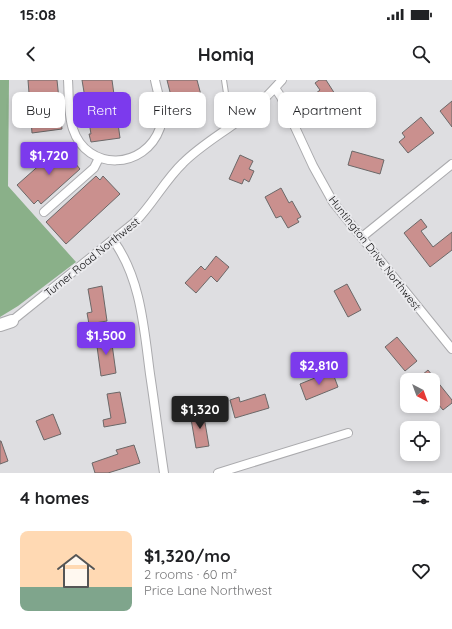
<!DOCTYPE html>
<html lang="en">
<head>
<meta charset="utf-8">
<style>
  :root { --surface:#fff; --page:#f6f6f6; --text:#202124; --muted:#757577; --line:#e0e0e0; --accent:#7c3aed }
  body { margin:0; font-family:Quicksand,sans-serif; background:var(--page); color:var(--text); height:100vh; display:flex; flex-direction:column; font-size:15px; white-space:nowrap }
  * { box-sizing:border-box; margin:0 }
  p { font-size:13px; color:var(--muted) }
  .icon { flex:none; width:22px; height:22px; fill:none; stroke:currentColor; stroke-width:2; stroke-linecap:round; stroke-linejoin:round }
  .map { position:relative; height:393px; overflow:hidden }
  .sheet { display:flex; flex-direction:column; background:var(--surface); flex:1 }
  .sheet>* { flex:none }
  .guide { position:absolute; left:12px; top:12px; width:428px; height:36px; display:flex; gap:8px }
  .needle { width:26px; rotate:139deg }
  .fabs { position:absolute; left:400px; top:293px; display:grid; gap:8px }
  .fabs a { display:grid; place-items:center; width:40px; height:40px; border-radius:8px; background:var(--surface); box-shadow:0 2px 6px #0003; font-size:20px }
  .price { position:absolute; translate:-50% -34px; padding:0 9px; border-radius:4px; background:var(--accent); color:#fff; font-size:13px; line-height:26px; filter:drop-shadow(0 1px 2px #0008) }
  .price::after { content:''; position:absolute; left:50%; top:24px; width:12px; height:9px; margin-left:-6px; background:inherit; clip-path:polygon(0 0,100% 0,50% 100%) }
  .price.on { background:#222; color:#fff }
  ul { padding:0; list-style:none }
  li { display:flex; align-items:center; gap:12px; height:100px; padding:0 20px }
  li+li { border-top:1px solid var(--line) }
  li span { display:grid; place-items:center; flex:none; width:112px; height:80px; border-radius:8px; color:#555 }
  li>.icon { margin-inline-start:auto }
  span .icon { width:48px; height:48px; fill:#fffc; stroke-width:1 }
  li b { font-size:17px }
  h2 { display:flex; justify-content:space-between; align-items:center; height:48px; padding:0 20px; font-size:17px }
  .pill { padding:0 14px; border-radius:8px; background:var(--surface); box-shadow:0 2px 6px #0003; font-size:14px; line-height:36px }
  .pill.on { background:var(--accent); color:#fff }
  .status { display:flex; justify-content:space-between; align-items:center; height:28px; padding:0 20px; background:var(--surface); direction:ltr }
  .status svg { height:11px; fill:currentColor }
  header { display:flex; justify-content:space-between; align-items:center; height:52px; padding:0 20px; background:var(--surface); font-size:18px; font-weight:700 }
  .map>svg:first-child { display:block }
</style>
</head>
<body>
<div class="status"><b>15:08</b><svg viewBox="0 0 49 12"><path d="M0 12V9h3v3zM5 12V6h3v6zM10 12V3h3v9zM15 12V0h3v12zM26 1h20v11H26zM47 4h2v5h-2z"/></svg></div>
<header><svg class="icon" aria-label="back" viewBox="0 0 24 24"><path d="M15 5l-7 7 7 7"/></svg>Homiq<svg class="icon" aria-label="search" viewBox="0 0 24 24"><circle cx="10" cy="10" r="6"/><path d="M15 15l6 6"/></svg></header>
<div class="map">
<svg width="452" height="393" viewBox="0 0 452 393">
  <rect width="100%" height="100%" fill="#dedee1"/>
  <path fill="#8ab089" d="M0 0H9L8 106 76 182 18 226 0 237Z"/>
  <path fill="#ca908e" stroke="#6b6868" d="M28 0H57L62 49 32 53Z
    M82 0H112L120 58 91 62 89 54H91Z
    M167 0H197L205 30 176 36Z
    M319 0H326L342 25 328 34 315 14 320 10 315 3Z
    M452 21V47L440 31Z
    M421 37 434 53 408 73 399 62 405 57 402 53Z
    M61 66 80 89 41 124 38 120 34 124 17 105Z
    M352 71 384 80 380 94 348 85Z
    M240 75 253 81 249 89 254 91 249 102 244 99 242 104 229 99Z
    M96 96 100 100 103 96 120 114 66 164 46 142Z
    M281 108 289 123 292 121 301 137 297 139 299 142 288 148 281 136 276 138 265 117Z
    M421 139 427 147 421 151 433 167 452 152V170L430 187 404 153Z
    M216 176 229 187 217 202 211 196 196 213 185 203 201 186 205 190Z
    M347 204 361 230 348 237 334 211Z
    M102 206 107 241 89 244 87 233 92 232 88 209Z
    M111 257 116 293 101 296 96 259Z
    M397 257 417 281 405 291 385 267Z
    M428 290 452 320V323L443 330 433 318V300H416Z
    M332 291 338 307 306 320 300 304Z
    M120 312 126 343 104 347 103 340 111 338 107 314Z
    M265 314 269 328 235 338 230 320 239 317 240 322Z
    M203 331 209 366 196 368 190 333Z
    M53 334 61 354 44 360 36 341Z
    M0 361H1L8 381 0 384Z
    M134 365 140 383 108 393H95L92 383 118 374 116 370Z"/>
  <g fill="none" stroke-linecap="round" stroke-linejoin="round">
    <defs>
      <path id="service" d="M224 0 231 46"/>
      <path id="minor" d="M68 0C69 15 68 35 73 49 87 92 145 90 160 48 165 33 158 15 155 0
        M275 8 281 17 313 86 333 122 452 269
        M44 132 94 88 99 78
        M362 157 452 84
        M113 160C141 198 144 249 150 294 155 327 159 360 164 393
        M8 244 135 142C153 124 165 100 183 83 201 65 223 53 242 38 257 28 270 13 282 0
        M218 393 348 353"/>
      <path id="secondary" d="M0 245 12 241"/>
    </defs>
    <use href="#service" stroke="#ababae" stroke-width="6"/>
    <use href="#minor" stroke="#ababae" stroke-width="10"/>
    <use href="#secondary" stroke="#ababae" stroke-width="14"/>
    <use href="#service" stroke="#fff" stroke-width="4"/>
    <use href="#minor" stroke="#fff" stroke-width="8"/>
    <use href="#secondary" stroke="#fff" stroke-width="12"/>
  </g>
  <g text-anchor="middle" dominant-baseline="central" stroke-width="4" stroke-linejoin="round" paint-order="stroke">
    <g font-size="11" fill="#111112" stroke="#ebebee">
      <text transform="translate(375 173) rotate(52)">Huntington Drive Northwest</text>
      <text transform="translate(92 177) rotate(-39)">Turner Road Northwest</text>
    </g>
  </g>
</svg>
<div class="fabs">
<a><svg class="needle" viewBox="-14 -14 28 28"><path d="M0-13l5 13h-10z" fill="#e53935"/><path d="M0 13l5-13h-10z" fill="#757577"/></svg></a>
<a><svg class="icon" aria-label="locate" viewBox="0 0 24 24"><circle cx="12" cy="12" r="6"/><path d="M12 2v4M12 18v4M2 12h4M18 12h4"/></svg></a>
</div>
<b class="price" style="left:49px;top:96px">$1,720</b>
<b class="price" style="left:106px;top:276px">$1,500</b>
<b class="price" style="left:319px;top:306px">$2,810</b>
<b class="price on" style="left:200px;top:350px">$1,320</b>
<div class="guide">
<a class="pill">Buy</a>
<a class="pill on">Rent</a>
<a class="pill">Filters</a>
<a class="pill">New</a>
<a class="pill">Apartment</a>
</div>
</div>
<section class="sheet">
<h2>4 homes<svg class="icon" aria-label="filters" viewBox="0 0 24 24"><path d="M4 7h16M4 17h16"/><circle cx="9" cy="7" r="2"/><circle cx="15" cy="17" r="2"/></svg></h2>
<ul>
<li><span style="background:linear-gradient(#ffd9b3 70%,#7fa58c 0)"><svg class="icon" aria-label="home" viewBox="0 0 24 24"><path d="M3 11l9-7 9 7M6 9v11h12V9"/></svg></span><div><b>$1,320/mo</b><p>2 rooms · 60 m²</p><p>Price Lane Northwest</p></div><svg class="icon" aria-label="heart" viewBox="0 0 24 24"><path d="M12 20l-8-8c-3-5 5-10 8-4 3-6 11-1 8 4z"/></svg></li>
</ul>
</section>
</body>
</html>
